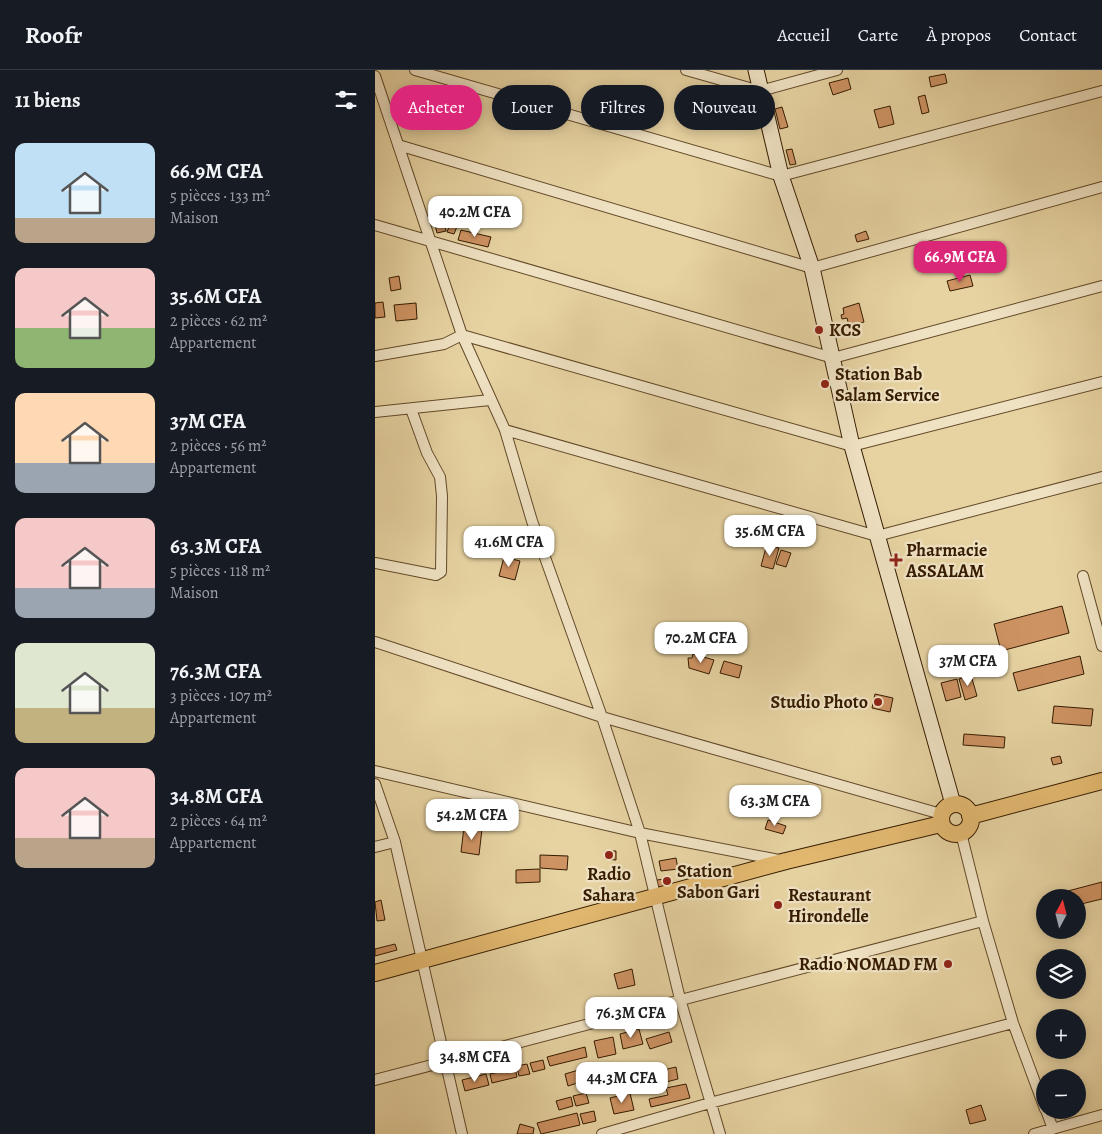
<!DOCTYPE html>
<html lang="fr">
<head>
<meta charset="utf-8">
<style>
  :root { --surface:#171b24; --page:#20242c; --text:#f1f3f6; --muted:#9ea1a6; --line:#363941; --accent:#db2777 }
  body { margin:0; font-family:Alegreya,serif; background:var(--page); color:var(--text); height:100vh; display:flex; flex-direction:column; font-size:19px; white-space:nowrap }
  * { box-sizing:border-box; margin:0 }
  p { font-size:16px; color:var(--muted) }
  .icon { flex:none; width:28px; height:28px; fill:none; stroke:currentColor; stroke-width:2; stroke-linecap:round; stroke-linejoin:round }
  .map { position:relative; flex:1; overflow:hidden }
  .drawer { display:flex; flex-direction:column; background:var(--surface); width:375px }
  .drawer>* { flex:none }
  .banner { position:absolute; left:15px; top:15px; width:475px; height:45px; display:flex; gap:10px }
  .needle { width:32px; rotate:7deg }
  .fabs { position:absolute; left:661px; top:819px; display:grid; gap:10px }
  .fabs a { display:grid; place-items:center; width:50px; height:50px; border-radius:50%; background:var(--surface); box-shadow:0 2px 12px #0003; font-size:25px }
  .price { position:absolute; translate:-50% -42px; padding:0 11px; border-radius:10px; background:#fff; color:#222; font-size:16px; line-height:32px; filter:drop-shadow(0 1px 2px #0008) }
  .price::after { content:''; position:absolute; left:50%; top:30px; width:15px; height:11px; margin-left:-8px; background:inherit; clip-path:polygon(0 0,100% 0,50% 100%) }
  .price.on { background:var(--accent); color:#fff }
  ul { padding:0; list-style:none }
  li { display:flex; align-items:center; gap:15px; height:125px; padding:0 15px }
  li span { display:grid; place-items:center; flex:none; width:140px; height:100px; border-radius:10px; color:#555 }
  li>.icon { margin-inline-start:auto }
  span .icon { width:60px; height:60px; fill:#fffc; stroke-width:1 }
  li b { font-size:21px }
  h2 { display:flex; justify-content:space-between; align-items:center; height:60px; padding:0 15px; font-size:21px }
  .tag { padding:0 18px; border-radius:22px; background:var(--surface); box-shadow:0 2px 12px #0003; font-size:18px; line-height:45px }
  .tag.on { background:var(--accent); color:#fff }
  header { display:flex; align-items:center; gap:30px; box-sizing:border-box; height:70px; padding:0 25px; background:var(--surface); border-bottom:1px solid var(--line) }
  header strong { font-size:24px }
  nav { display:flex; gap:28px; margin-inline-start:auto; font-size:18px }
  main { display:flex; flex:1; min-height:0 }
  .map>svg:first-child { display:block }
</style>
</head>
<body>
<header>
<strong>Roofr</strong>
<nav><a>Accueil</a><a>Carte</a><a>À propos</a><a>Contact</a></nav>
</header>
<main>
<section class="drawer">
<h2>11 biens<svg class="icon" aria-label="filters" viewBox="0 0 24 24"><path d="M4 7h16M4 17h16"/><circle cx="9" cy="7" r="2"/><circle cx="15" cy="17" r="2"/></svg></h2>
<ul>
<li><span style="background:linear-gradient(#bfe0f5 75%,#b9a48a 0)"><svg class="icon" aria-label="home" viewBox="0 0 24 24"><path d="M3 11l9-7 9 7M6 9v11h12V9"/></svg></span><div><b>66.9M CFA</b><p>5 pièces · 133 m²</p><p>Maison</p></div></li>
<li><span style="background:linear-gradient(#f6c9c9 60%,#8fb573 0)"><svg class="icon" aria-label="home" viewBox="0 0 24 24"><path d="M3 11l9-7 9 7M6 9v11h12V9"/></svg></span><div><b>35.6M CFA</b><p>2 pièces · 62 m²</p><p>Appartement</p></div></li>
<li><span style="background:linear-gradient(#ffd9b3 70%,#9aa5b1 0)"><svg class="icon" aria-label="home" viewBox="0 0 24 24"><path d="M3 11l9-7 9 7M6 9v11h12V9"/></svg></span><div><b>37M CFA</b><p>2 pièces · 56 m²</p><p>Appartement</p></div></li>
<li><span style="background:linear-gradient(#f6c9c9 70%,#9aa5b1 0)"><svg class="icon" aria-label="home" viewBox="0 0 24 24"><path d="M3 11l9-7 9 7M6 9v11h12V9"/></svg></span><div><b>63.3M CFA</b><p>5 pièces · 118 m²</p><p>Maison</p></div></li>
<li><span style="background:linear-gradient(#dfe7d0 65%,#c2b280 0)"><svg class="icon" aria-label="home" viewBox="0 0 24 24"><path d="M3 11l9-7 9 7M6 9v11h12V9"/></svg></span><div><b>76.3M CFA</b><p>3 pièces · 107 m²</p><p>Appartement</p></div></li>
<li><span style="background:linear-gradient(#f6c9c9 70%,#b9a48a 0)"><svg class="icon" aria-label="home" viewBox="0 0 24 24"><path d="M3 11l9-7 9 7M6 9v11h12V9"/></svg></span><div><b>34.8M CFA</b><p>2 pièces · 64 m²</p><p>Appartement</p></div></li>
</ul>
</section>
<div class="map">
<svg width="727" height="1064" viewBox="0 0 727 1064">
  <rect width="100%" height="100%" fill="#e7d3a2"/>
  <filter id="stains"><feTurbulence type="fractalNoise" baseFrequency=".004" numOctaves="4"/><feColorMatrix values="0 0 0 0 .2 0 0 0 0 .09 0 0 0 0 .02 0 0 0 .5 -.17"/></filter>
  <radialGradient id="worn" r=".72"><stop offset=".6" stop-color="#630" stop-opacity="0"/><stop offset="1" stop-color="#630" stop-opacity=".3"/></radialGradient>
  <path fill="#ce9363" stroke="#351b00" d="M570 4 572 13 556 17 554 7Z
    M473 8 476 19 458 25 454 13Z
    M550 25 554 42 547 44 543 27Z
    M515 36 519 54 504 58 499 40Z
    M407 37 413 57 405 59 400 39Z
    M417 79 421 94 415 95 411 80Z
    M78 147 85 149 79 164 72 162Z
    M69 148 71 161 62 163 59 150Z
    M86 160 116 167 113 177 83 170Z
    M491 161 494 169 482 172 480 165Z
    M595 205 598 216 575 221 572 211Z
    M24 206 26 219 16 221 14 208Z
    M8 232 10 247 0 248V233Z
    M41 233 42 249 21 251 19 235Z
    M484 233 489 252 474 256 472 248 467 249 466 245 469 244 468 238Z
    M392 474 404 478 398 499 386 496Z
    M406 480 416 483 411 497 401 494Z
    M129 487 145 491 140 510 124 506Z
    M687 536 694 563 626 581 619 554Z
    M318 584 339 590 334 604 314 598 313 588H317Z
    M705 586 709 604 643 621 638 603Z
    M349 591 367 596 364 608 345 603Z
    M596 605 602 626 590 630 584 609Z
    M582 609 586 627 571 631 566 613Z
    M500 624 518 628 515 642 497 638Z
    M679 636 718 639 716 656 677 653Z
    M589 664 630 667 629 678 588 675Z
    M685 686 687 693 678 695 676 688Z
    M393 750 411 756 408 764 390 759Z
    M89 757 107 759 104 785 86 782Z
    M230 781H241V790L230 789Z
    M165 785 193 786 192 800 165 798Z
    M301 788 303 799 286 801 284 791Z
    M165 799V812L141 813V800Z
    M296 808 297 815 283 817 282 810Z
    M727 812V829L702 835V828H691L689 822Z
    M6 830 10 850 2 851 0 832Z
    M20 874 22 880 0 886V879Z
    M257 899 260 915 243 919 239 904Z
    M264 959 268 974 248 979 245 964Z
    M294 962 297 972 275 979 271 969Z
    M238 967 241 984 223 988 219 971Z
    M210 977 212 987 175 996 172 987Z
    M168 990 170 999 158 1002 155 993Z
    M152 994 155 1004 144 1006 142 996Z
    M266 996 269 1009 230 1018 227 1005Z
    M214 997 218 1008 193 1016 190 1004Z
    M301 997 303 1009 291 1012 288 1000Z
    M140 998 142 1007 117 1013 115 1004Z
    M111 1004 114 1015 90 1021 87 1010Z
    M311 1014 315 1028 276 1037 274 1029 293 1025 291 1018Z
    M211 1023 214 1033 201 1036 198 1026Z
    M255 1023 259 1040 239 1044 235 1028Z
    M196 1027 198 1036 184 1040 181 1031Z
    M606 1035 611 1050 595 1054 591 1040Z
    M219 1041 221 1051 208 1054 205 1044Z
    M202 1043 205 1055 166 1064 162 1053Z
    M145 1054 159 1058 158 1064H142Z"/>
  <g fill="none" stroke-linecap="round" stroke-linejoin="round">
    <defs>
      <path id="street" d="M40 0 406 106 727 21
        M311 0 385 21 462 0
        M0 6 87 265 130 360 157 451 227 647 265 763 305 929 345 1064
        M23 75 437 198 727 117
        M0 155 458 288 727 216
        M0 286 69 274 87 265 477 376 727 312
        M0 342 115 330
        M130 360 502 466 727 407
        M0 493 61 505 66 502 67 426 65 407 52 383 36 339
        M708 506 727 576
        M0 572 227 647 566 744
        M0 701 265 763 404 790
        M0 714 20 772 87 1064
        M586 763 608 851 638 953 670 1039
        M0 777 20 772
        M0 1010 608 851
        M671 1040 678 1059
        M227 1064 335 1033 638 953
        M659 1064 727 1045"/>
      <path id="secondary" d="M381 0 406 106 437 198 477 376 578 734"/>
      <path id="primary" d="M566 749a15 15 0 1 1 30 0a15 15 0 1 1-30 0Z
        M595 746 727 711
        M0 903 411 791 566 754"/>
    </defs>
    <use href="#street" stroke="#624928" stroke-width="12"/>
    <use href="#secondary" stroke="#351b00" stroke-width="17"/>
    <use href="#primary" stroke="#351b00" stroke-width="18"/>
    <use href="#street" stroke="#efe2c3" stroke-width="10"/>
    <use href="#secondary" stroke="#efe2c3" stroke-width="15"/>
    <use href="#primary" stroke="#e4ba71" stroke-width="16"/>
  </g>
  <g fill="#8f2418" stroke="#efe2c3" stroke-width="2">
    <circle cx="444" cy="260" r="5"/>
    <circle cx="450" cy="314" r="5"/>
    <path d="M518.5 482.5h5v5h5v5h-5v5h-5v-5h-5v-5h5z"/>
    <circle cx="503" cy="632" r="5"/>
    <circle cx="234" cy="785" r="5"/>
    <circle cx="292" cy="811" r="5"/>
    <circle cx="403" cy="835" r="5"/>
    <circle cx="573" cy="894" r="5"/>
  </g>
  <g text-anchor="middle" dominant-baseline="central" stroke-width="4.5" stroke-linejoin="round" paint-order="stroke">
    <g font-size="18" font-weight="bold" fill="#351b00" stroke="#efe2c3" text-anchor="start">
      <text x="454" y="260">KCS</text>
      <text x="460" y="304">Station Bab<tspan x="460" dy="21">Salam Service</tspan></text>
      <text x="531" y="480">Pharmacie<tspan x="531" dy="21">ASSALAM</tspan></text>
      <text x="493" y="632" text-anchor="end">Studio Photo</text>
      <text x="302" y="801">Station<tspan x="302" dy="21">Sabon Gari</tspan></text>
      <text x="234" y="804" text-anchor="middle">Radio<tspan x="234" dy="21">Sahara</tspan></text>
      <text x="413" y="825">Restaurant<tspan x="413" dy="21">Hirondelle</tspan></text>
      <text x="563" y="894" text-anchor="end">Radio NOMAD FM</text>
    </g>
  </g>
  <rect width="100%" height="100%" filter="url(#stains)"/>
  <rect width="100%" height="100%" fill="url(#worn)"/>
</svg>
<div class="fabs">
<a><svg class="needle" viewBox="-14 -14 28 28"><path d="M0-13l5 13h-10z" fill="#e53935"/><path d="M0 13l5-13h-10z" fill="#9ea1a6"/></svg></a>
<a><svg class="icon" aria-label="layers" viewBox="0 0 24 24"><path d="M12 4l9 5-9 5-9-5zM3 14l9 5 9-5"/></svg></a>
<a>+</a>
<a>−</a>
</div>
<b class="price" style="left:100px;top:168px">40.2M CFA</b>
<b class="price on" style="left:585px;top:213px">66.9M CFA</b>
<b class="price" style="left:395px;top:487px">35.6M CFA</b>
<b class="price" style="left:134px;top:498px">41.6M CFA</b>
<b class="price" style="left:326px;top:594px">70.2M CFA</b>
<b class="price" style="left:593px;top:617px">37M CFA</b>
<b class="price" style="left:400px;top:757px">63.3M CFA</b>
<b class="price" style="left:97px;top:771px">54.2M CFA</b>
<b class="price" style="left:256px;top:969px">76.3M CFA</b>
<b class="price" style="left:100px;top:1013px">34.8M CFA</b>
<b class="price" style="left:247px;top:1034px">44.3M CFA</b>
<div class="banner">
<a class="tag on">Acheter</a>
<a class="tag">Louer</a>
<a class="tag">Filtres</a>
<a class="tag">Nouveau</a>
</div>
</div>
</main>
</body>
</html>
